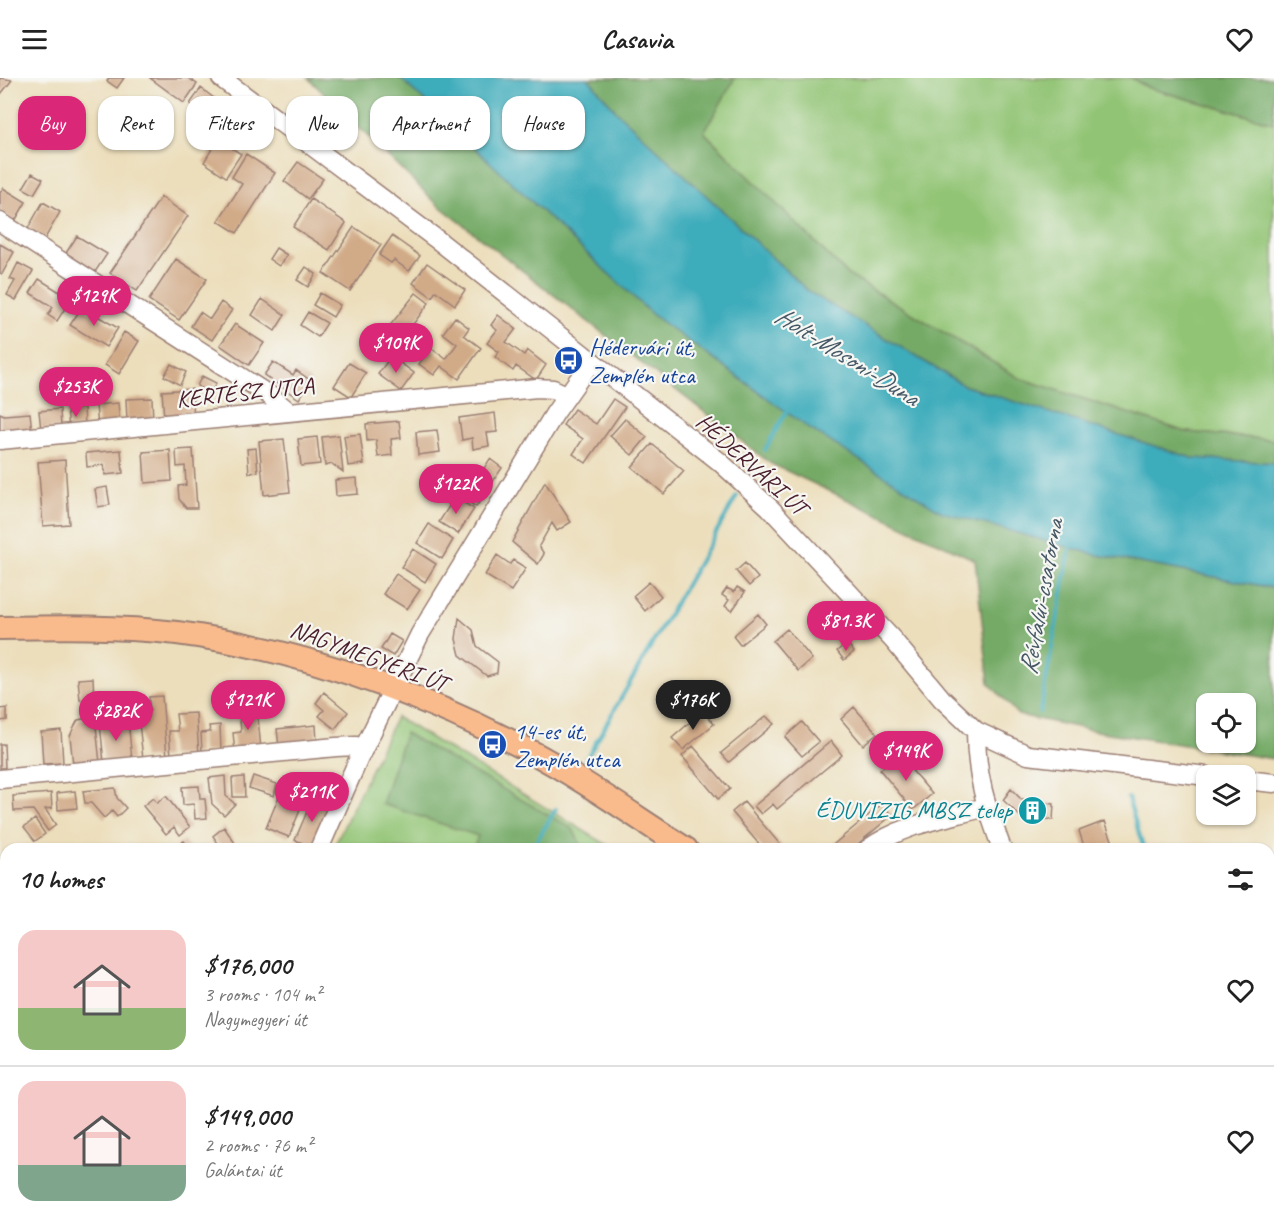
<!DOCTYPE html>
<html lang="en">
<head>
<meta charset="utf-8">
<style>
  :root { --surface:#fff; --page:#f2f2f2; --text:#222; --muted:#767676; --line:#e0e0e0; --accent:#db2777 }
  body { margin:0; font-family:Caveat,sans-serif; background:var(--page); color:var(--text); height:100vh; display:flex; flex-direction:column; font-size:22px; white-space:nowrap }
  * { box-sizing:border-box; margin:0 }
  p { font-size:20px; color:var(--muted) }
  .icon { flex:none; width:33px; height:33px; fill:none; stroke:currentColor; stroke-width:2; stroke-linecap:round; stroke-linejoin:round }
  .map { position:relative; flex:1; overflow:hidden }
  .details { position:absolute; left:0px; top:765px; width:1275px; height:386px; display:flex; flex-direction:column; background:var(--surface); border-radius:18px 18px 0 0; box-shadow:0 2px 4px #0004 }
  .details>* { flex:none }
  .banner { position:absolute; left:18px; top:18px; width:600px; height:54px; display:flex; gap:12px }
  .controls { position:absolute; left:1196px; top:615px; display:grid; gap:12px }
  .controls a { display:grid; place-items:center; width:60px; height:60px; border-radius:12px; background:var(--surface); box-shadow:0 2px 4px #0004; font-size:30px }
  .price { position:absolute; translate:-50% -51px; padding:0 14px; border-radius:21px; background:var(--accent); color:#fff; font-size:20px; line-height:39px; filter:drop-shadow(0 2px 3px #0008) }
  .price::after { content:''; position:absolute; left:50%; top:36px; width:18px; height:14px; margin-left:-9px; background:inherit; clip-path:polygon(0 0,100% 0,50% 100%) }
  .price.active { background:#222; color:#fff }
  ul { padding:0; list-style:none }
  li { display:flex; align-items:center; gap:18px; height:150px; padding:0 18px }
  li+li { border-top:2px solid var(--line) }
  li span { display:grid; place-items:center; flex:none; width:168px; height:120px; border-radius:18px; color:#555 }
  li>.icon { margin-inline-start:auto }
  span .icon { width:72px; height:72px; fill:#fffc; stroke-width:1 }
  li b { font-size:26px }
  h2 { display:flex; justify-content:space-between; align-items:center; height:72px; padding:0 18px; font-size:26px }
  .pill { padding:0 21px; border-radius:18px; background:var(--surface); box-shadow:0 2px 4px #0004; font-size:21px; line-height:54px }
  .pill.active { background:var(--accent); color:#fff }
  header { display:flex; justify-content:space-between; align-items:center; height:78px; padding:0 18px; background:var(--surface); font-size:27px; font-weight:800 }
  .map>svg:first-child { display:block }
</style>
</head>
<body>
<header><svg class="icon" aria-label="menu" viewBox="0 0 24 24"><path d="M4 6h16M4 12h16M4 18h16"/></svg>Casavia<svg class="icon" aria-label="heart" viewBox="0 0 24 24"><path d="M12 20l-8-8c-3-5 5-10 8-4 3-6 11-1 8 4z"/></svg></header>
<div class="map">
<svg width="1274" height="1150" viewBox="0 0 1274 1150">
  <rect width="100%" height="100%" fill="#f6f6f2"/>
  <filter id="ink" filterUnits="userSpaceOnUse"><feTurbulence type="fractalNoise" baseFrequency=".0167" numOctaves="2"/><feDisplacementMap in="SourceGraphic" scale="12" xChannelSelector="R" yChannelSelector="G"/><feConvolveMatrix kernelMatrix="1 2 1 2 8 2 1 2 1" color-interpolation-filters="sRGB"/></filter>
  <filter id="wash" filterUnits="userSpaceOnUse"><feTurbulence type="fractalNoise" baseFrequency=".008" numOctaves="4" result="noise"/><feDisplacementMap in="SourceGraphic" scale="24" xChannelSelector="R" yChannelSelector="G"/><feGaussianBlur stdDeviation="1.35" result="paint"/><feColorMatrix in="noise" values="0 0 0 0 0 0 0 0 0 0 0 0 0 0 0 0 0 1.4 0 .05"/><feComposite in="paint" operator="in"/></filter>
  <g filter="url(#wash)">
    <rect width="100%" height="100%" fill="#ecdebb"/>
    <path fill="#92c474" stroke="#6e7250" stroke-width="1.5" d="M735 0H1131L1149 10 1274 45V362L1186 354 1019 300 848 197 704 54Z
      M396 639 614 771H333Z
      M990 1144 994 1150H334L332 1145Z
      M326 1145 327 1150H37L36 1145Z"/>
    <path fill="#75aa66" stroke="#606448" stroke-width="1.5" fill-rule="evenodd" d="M308 0H400L654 238 810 351 942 433 1093 476 1274 510V681L1096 653 1018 637 989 605 975 482 770 385 438 127ZM1206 626H1245V664H1206Z
      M588 0H735L704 54 848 197 1019 300 1186 354 1274 362V385L1192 380 965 308 809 214 617 34Z
      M1131 0H1274V45L1149 10Z
      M405 655 573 751 583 771H473L478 758 382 726Z"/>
    <path fill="#3dacbb" stroke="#446673" stroke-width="1.5" d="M400 0H588L617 34 809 214 965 308 1192 380 1274 385V510L1093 476 942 434 810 351 654 238Z"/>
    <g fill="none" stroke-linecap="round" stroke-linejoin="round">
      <path stroke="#3dacbb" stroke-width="4" d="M765 372 788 331
        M1040 634 1071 466
        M581 690 737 418
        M1128 720 1144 771
        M532 771 556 731
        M1269 1012 1274 1020
        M465 1144 471 1150"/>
    </g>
    <g id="blocks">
      <path fill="#d1aa88" d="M0 0 12 2 0 17Z
        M109 0H124L117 10 107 3Z
        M150 0H188L197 6 184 25Z
        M201 10 233 35 221 50 190 26Z
        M218 61 241 76 226 99 204 84Z
        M246 76 275 95 237 155 218 143 242 106 232 99Z
        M298 84 323 101 308 121 284 103Z
        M32 95 43 101 34 116 23 110Z
        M3 110 26 124 15 143 0 134V115Z
        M161 119 188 138 137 213 110 195Z
        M311 121 346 145 329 172 293 149Z
        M43 124 60 134 44 162 27 152Z
        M354 149 381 167 350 213 323 195Z
        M77 158 107 176 95 194 66 175Z
        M392 158 420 178 409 193 394 182 391 185 379 177Z
        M0 166 14 174 2 196 0 195Z
        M276 170 287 177 279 188 269 181Z
        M176 181 207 201 179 242 149 222Z
        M18 185 33 193 16 222 7 217 15 203 10 201Z
        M427 185 465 212 455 227 436 213 432 219 413 205Z
        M306 189 316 196 308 209 297 202Z
        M39 201 71 221 57 243 48 237 53 229 30 215Z
        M320 215 340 227 333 239 313 227Z
        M416 215 429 225 399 265 384 255Z
        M262 221 285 237 275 253 252 237Z
        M221 224 232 232 212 262 191 248 200 234 210 241Z
        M82 229 118 250 106 269 70 247Z
        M308 234 327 245 318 259 300 247Z
        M498 237 516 251 506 264 524 277 527 272 546 287 536 302 516 288 513 293 495 279 499 274 487 265 497 252 491 247Z
        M455 239 469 250 464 257 481 270 459 301 441 288 434 297 419 286 431 270 446 281 457 266 443 255Z
        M235 246 264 265 249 287 220 267Z
        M124 254 139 263 119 296 105 287Z
        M391 278 414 295 401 313 378 296Z
        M273 284 293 297 296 292 311 303 299 321 264 297Z
        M349 285 366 295 351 319 334 308Z
        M171 286 186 294 180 307 164 298Z
        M202 298 216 305 210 316 197 308Z
        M192 311 194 339 164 341 162 313Z
        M152 320 153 343 127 344 126 321Z
        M613 321 625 329 586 385 573 376 583 361 563 347 574 331 596 346Z
        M118 325 120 346 98 349 96 327Z
        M84 330 85 349 69 350 67 331Z
        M60 331 61 350 41 352 39 333Z
        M0 335 4 337 30 335 32 354 0 356Z
        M495 335 497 354 487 355 489 368 473 371 472 360 462 362 459 340Z
        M625 341 647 359 632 377 610 358Z
        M399 343 401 360 391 361 392 377 378 379 376 362 367 363 366 346Z
        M437 352 440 374 418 377 416 354Z
        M360 356 364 386 348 388 344 358Z
        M339 357 343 394 332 386 325 388 322 359Z
        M317 359 320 386 301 388 298 361Z
        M284 361 290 414 264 417 259 363Z
        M652 366 684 393 664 416 632 389Z
        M256 370 258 394 249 395 247 371Z
        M193 371 197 430H186L179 421 178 408 186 407 185 388 177 389 176 372Z
        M121 372 123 395 105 397 104 387 87 389 86 375Z
        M170 372 172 403 145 405 143 374Z
        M490 381 502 390 476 429 456 416 469 396 477 401Z
        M65 382 69 446 43 448 38 384Z
        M357 400 358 416 336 418 335 402Z
        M545 404 571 444 557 453 552 445 539 468 544 476 538 486 512 464Z
        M107 409 110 427 98 429 95 411Z
        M455 419 474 431 458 456 439 444Z
        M429 446 453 462 442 481 417 465Z
        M413 471 436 486 425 504 401 489Z
        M497 477 510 486 513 482 526 490 511 513 485 497Z
        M745 485 758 500 749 508 736 493Z
        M396 496 420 512 407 531 383 516Z
        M649 504 661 518 645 533 633 518Z
        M737 509 745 514 732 533 725 528 729 522 722 517 727 510 734 514Z
        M758 536 766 546 740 567 733 558Z
        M459 540 473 552 477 568 498 584 497 595 487 598 460 577 456 561Z
        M787 551 812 581 798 593 773 563Z
        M390 556 402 563 393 578 381 571Z
        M847 565 854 574 844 582 837 573Z
        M93 600 94 621 80 622 78 601Z
        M324 614 348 634 335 651 319 638 324 632 316 625Z
        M162 618 167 679 143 681 138 635 150 633 149 619Z
        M257 629 261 672 235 674 233 655 241 654 239 631Z
        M854 629 877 655 863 667 841 641Z
        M7 630V642L0 643V631Z
        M703 633 714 646 683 672 672 660Z
        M196 635 199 676 171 678 169 653H178L176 636Z
        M766 638 774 646 729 684 721 675Z
        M95 639 100 685 73 687 70 658 73 651 78 642Z
        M128 642 132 682 104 685 100 645Z
        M802 644 819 664 802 678 785 659Z
        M220 647 221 673 202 674 201 655 210 654 209 648Z
        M316 647 317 665 279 669 277 651Z
        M61 652 63 685 43 686 41 654Z
        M831 663 842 677 777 731 773 726 761 736 754 728Z
        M0 666H4L5 690H0Z
        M693 668 730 711 718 721 682 678Z
        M898 676 932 716 913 732 880 692Z
        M225 698 226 718 235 726 224 737 212 726 209 700Z
        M253 698 277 706 274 718 249 710Z
        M244 699 245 719H233L232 700Z
        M284 706 307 715 289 759 266 750Z
        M199 708 200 721H205L207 740 195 741 194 726 183 727 182 709Z
        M115 710 117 720 126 730 117 739 112 733 104 740 91 725H85L83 713Z
        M1011 711 1022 722 1054 726 1053 742 1020 738 1003 722Z
        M75 713 77 730 58 732 57 715Z
        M51 715 52 730 45 731 56 747 48 753 33 732 14 733 13 718Z
        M166 718 190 749 180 757 174 749 166 756 143 728 153 720 157 725Z
        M312 722 330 729 312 769 295 762Z
        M744 724 784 771H763L732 734Z
        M882 726 892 737 852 771H828Z
        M35 741 45 756 35 763 24 749Z
        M1105 743 1113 765 1101 771H1085L1079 753Z
        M224 749 239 771H222L213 758Z
        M184 763 190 771H178L176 768Z
        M0 786 6 794V805L0 809Z
        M6 907V950L0 954V912Z
        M1274 1128V1150L1269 1145V1134Z
        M556 1144H578L572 1150H561Z
        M1168 1144H1175L1179 1150H1162Z"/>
    </g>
  </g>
  <g filter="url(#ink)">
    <use href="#blocks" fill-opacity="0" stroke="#9b7e73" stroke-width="1.5"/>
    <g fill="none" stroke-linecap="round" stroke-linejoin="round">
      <defs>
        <path id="minor" d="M221 0 439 163 720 384 770 430 893 562 942 621 976 653 1028 677 1207 698
          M0 144 269 317 288 333
          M0 362 537 310 553 311 566 317
          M976 653C976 700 986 727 1002 771
          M0 701 336 669 356 668 364 670
          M1245 702 1274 705
          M319 771 359 680 420 556 555 335 591 284
          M868 771C902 746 946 740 986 729
          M0 1022 6 1021"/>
        <path id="major" d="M0 550C59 549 118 548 177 555 301 571 417 614 528 672 583 701 634 738 686 771
          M1269 891 1274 887
          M1216 1144 1222 1150"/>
      </defs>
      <use href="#minor" stroke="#9b7e73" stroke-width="21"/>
      <use href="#major" stroke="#9b7e73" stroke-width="26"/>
      <use href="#minor" stroke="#fff" stroke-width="18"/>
      <use href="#major" stroke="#fabb8c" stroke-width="22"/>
    </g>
  </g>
  <defs>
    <symbol id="bus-disc" viewBox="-11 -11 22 22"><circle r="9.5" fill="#1a4fb4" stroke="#f6f6f2"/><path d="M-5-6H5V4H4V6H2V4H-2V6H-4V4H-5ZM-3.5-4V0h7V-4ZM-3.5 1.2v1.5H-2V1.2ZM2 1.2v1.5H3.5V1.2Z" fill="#fff"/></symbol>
    <symbol id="building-disc" viewBox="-11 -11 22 22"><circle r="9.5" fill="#0f9aa8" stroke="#f6f6f2"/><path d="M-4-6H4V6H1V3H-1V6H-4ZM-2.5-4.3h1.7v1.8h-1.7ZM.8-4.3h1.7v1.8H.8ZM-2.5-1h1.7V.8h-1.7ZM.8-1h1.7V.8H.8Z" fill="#fff"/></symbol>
  </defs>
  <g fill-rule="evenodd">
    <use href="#bus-disc" x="552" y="266" width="33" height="33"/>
    <use href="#bus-disc" x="476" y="650" width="33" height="33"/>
    <use href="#building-disc" x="1016" y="716" width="33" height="33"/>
  </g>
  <g text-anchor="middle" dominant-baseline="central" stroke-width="4.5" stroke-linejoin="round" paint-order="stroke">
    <g font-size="24" fill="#164399" stroke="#f6f6f2" text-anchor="start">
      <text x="589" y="269">Hédervári út,<tspan x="589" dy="28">Zemplén utca</tspan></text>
      <text x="514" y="653">14-es út,<tspan x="514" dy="28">Zemplén utca</tspan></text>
    </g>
    <g font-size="24" fill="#4a1f2b" stroke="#f6f6f2">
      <text transform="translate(245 314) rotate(-6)">KERTÉSZ UTCA</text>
      <text transform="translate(752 386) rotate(42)">HÉDERVÁRI ÚT</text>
      <text transform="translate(369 578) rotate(20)">NAGYMEGYERI ÚT</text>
    </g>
    <g font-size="24" fill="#0d838f" stroke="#f6f6f2" text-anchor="end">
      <text x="1012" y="732">ÉDUVIZIG MBSZ telep</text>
    </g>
    <g font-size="26" font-style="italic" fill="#455765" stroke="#f6f6f2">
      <text transform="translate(847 278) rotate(32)">Holt-Mosoni-Duna</text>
      <text transform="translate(1041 519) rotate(-80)">Révfalui-csatorna</text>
    </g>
  </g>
</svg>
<div class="controls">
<a><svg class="icon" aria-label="locate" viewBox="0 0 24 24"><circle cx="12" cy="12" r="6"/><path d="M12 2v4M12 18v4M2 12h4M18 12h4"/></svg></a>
<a><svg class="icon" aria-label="layers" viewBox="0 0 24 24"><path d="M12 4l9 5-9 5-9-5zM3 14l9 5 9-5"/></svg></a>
</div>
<b class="price" style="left:94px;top:249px">$129K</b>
<b class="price" style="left:396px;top:296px">$109K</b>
<b class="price" style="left:76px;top:340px">$253K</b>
<b class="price" style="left:456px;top:437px">$122K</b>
<b class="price" style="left:846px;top:574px">$81.3K</b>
<b class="price" style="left:248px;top:653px">$121K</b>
<b class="price active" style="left:693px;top:653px">$176K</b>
<b class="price" style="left:116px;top:664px">$282K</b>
<b class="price" style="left:906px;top:704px">$149K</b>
<b class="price" style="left:312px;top:745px">$211K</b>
<div class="banner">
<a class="pill active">Buy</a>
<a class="pill">Rent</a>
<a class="pill">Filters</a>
<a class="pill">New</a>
<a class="pill">Apartment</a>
<a class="pill">House</a>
</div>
<section class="details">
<h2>10 homes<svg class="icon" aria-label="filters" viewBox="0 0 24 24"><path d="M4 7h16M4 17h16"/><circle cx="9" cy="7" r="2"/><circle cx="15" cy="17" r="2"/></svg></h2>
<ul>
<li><span style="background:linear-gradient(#f6c9c9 65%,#8fb573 0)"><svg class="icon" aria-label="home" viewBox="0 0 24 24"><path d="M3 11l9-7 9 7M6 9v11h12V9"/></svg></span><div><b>$176,000</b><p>3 rooms · 104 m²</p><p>Nagymegyeri út</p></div><svg class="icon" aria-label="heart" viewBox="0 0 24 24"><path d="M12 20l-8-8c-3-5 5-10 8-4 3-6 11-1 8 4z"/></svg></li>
<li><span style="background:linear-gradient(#f6c9c9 70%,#7fa58c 0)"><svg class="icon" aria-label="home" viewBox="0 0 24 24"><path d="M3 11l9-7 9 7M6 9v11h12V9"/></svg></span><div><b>$149,000</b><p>2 rooms · 76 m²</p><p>Galántai út</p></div><svg class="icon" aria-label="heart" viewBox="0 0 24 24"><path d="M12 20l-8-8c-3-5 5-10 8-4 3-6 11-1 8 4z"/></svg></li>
</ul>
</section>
</div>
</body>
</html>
